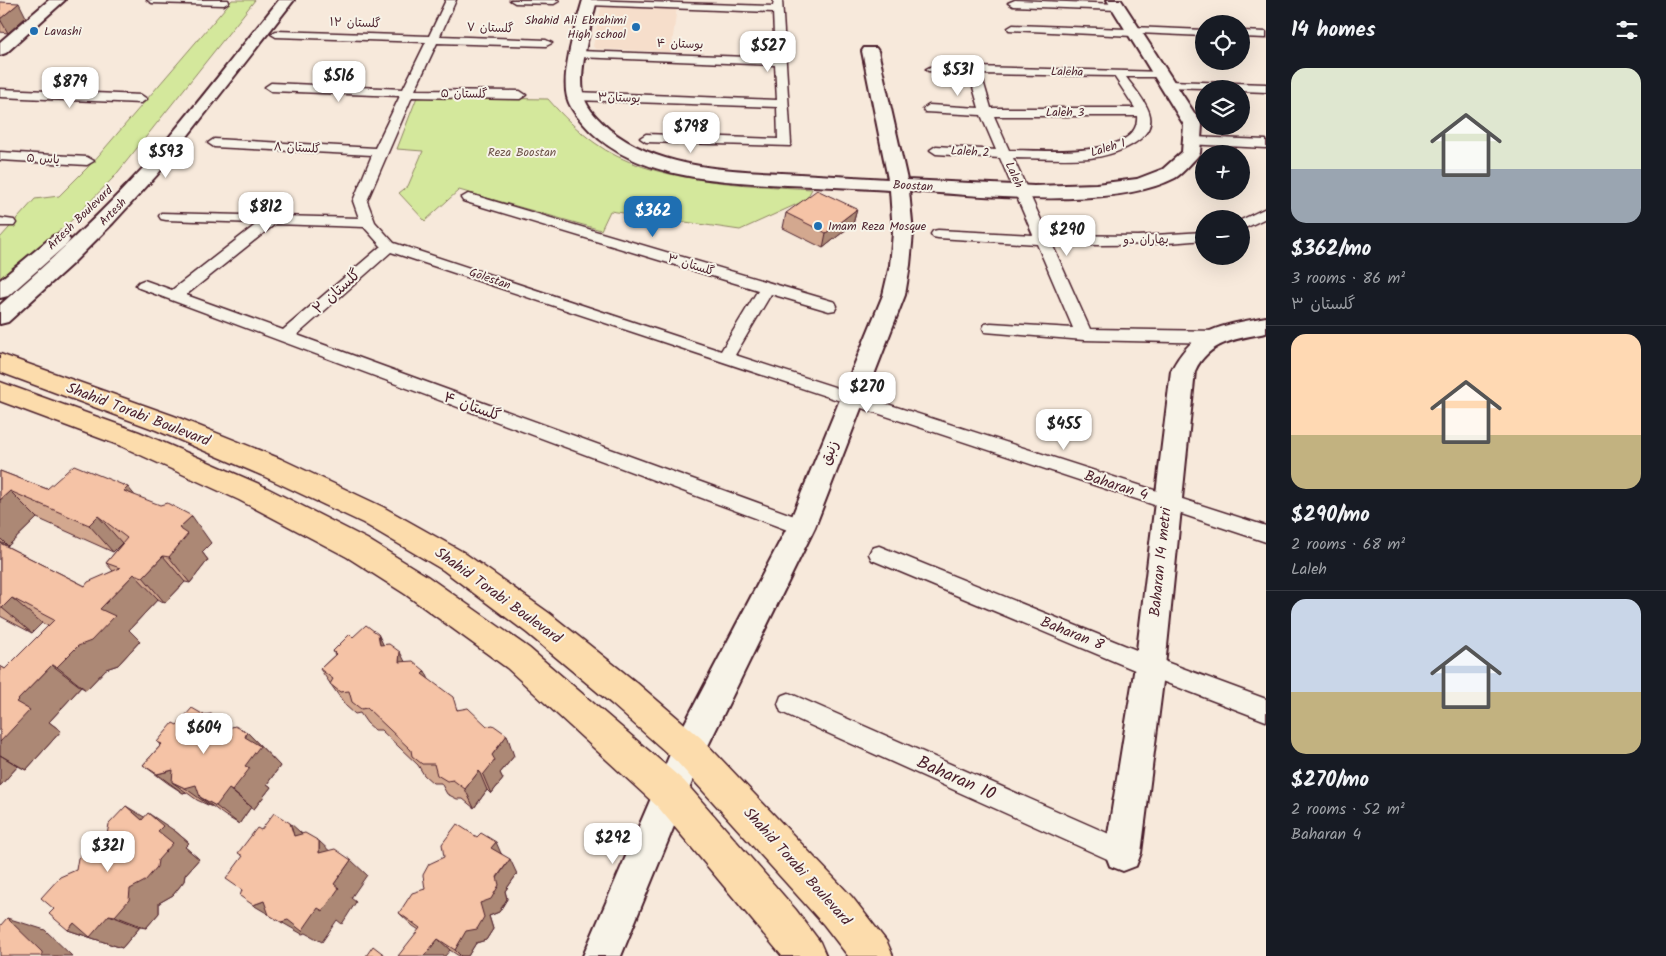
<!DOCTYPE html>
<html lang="en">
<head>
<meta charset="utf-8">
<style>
  :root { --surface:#171b24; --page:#242831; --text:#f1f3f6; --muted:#9ea1a6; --line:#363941; --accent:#1f6fb2 }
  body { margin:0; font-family:Kalam,"Playpen Sans Arabic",sans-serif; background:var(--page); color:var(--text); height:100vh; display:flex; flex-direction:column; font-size:19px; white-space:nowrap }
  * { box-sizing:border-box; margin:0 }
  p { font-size:16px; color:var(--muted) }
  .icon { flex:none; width:28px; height:28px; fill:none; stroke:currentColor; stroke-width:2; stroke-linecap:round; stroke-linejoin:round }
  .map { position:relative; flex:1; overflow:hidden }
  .panel { display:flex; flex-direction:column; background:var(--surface); width:400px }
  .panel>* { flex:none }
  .controls { position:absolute; left:1195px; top:15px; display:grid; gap:10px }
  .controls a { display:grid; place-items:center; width:55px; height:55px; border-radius:50%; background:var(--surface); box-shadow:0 5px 20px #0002; font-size:25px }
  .price { position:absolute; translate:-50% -42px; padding:0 11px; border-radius:10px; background:#fff; color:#222; font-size:16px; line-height:32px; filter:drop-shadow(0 1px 2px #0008) }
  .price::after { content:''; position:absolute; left:50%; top:30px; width:15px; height:11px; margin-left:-8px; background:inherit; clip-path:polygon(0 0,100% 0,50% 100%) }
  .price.on { background:var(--accent); color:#fff }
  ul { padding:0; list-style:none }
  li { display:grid; align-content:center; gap:10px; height:265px; padding:0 25px }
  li+li { border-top:1px solid var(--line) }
  li span { display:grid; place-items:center; height:155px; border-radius:15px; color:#555 }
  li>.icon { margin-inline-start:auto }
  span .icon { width:90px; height:90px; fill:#fffc; stroke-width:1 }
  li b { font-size:21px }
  h2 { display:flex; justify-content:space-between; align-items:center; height:60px; padding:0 25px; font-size:21px }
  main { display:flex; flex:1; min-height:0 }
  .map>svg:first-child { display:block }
</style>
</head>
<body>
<main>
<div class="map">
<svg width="1266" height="956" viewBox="0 0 1266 956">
  <rect width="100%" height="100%" fill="#f7e9db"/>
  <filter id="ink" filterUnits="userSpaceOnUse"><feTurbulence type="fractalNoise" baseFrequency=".02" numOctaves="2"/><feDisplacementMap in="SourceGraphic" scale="10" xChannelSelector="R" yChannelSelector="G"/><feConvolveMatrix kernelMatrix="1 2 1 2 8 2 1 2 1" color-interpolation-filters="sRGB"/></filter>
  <g filter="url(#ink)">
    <path fill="#f6decb" d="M610 4 677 7 671 52 595 49 593 46 601 7Z"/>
    <path fill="#d4e89c" stroke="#8f8464" d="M232 0H255L114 177 73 219 0 280V238L35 199 59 196 93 162Z
      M417 97 548 99C562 115 577 130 595 143 649 183 747 185 812 189L806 200 740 230 610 211 601 230 459 190 425 221 399 193 408 186 423 151 397 149Z"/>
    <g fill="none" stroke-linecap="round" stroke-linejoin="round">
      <defs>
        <path id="street" d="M147 0H228L229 2 224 5 152 3Z
          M446 0H456L440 36 546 40 552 43 546 46 437 43 415 90 520 91 526 95 520 99 412 97 367 201 375 222 394 243 721 351 758 290 463 201 461 198 468 194 473 195 835 302 837 306 835 310 829 311 771 294 735 355 1266 526V542L391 252 297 335 808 521 811 527 808 533 801 535 139 288 136 285 139 282 144 280 172 290 258 223 166 220 161 219 159 216 161 213 359 218 353 201 372 155 214 147 208 143 214 139 375 148 400 96 271 91 265 87 271 83 403 89 426 42 276 37 271 34 276 31 429 36ZM275 224 364 227 381 246 283 330 186 295Z
          M510 0H558L559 1 554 4 515 3Z
          M585 0 773 6 774 0H782L791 143 790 146 646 142 640 138 646 134 778 139 777 107 575 100 569 96 575 92 777 100 775 65 578 57 572 54 578 51 775 58 773 12 589 5 585 4Z
          M1015 0 1118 4 1123 7 1118 10 1013 6 1008 3Z
          M1013 25 1127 29 1132 27 1204 30V36L1138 33 1133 36 1009 30 1008 28Z
          M1241 31 1266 32V38L1241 37Z
          M932 66 1165 72 1167 74 1165 76 1161 77H1126C1133 87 1145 100 1149 112 1159 141 1111 156 1090 158 1065 160 1038 158 1013 158L1048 235 1138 236 1204 232V240C1153 245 1103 246 1052 244L1090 329 1218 331 1224 333 1226 337 1224 341 1218 343 1084 340 985 332 983 328 985 324 991 323 1073 328 1037 244 938 238 933 237 931 234 933 231 938 230 1033 235 1000 158 936 154 930 150 936 146 996 150 981 115 925 112 923 109 929 105 979 108 969 73 928 71 926 69ZM981 74 1114 76 1135 108H991ZM994 116H1137C1141 160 1037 150 1009 150Z
          M1168 81 1266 84V92L1241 91V89L1164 87 1162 85 1164 83Z
          M0 89 141 95 147 99 141 103 0 97Z
          M1192 137 1266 140V148L1187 144 1186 141 1187 138Z
          M0 152 87 157 94 161 87 165 0 160Z
          M1266 208V218L1241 230V220Z
          M0 218 14 220 16 223 14 226H0Z
          M879 546 1166 662 1266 699V721L1154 678 872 560 869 554 872 548Z
          M789 693 1132 844 1136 853 1132 862 1123 866 1114 862 781 712 778 704 781 696Z"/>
        <path id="secondary" d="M49 0H65L6 53 0 55V42Z
          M279 0H294L157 175 113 223 71 265 8 322 0 324V305C50 261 98 217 143 168 190 114 234 56 279 0Z
          M583 0H597C591 25 577 73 584 97 588 110 599 120 609 129 658 168 722 170 782 173 818 175 853 177 888 179L862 51 864 48H876L878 51 907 180 1034 186 1096 184 1137 179 1163 169 1182 152 1184 125 1107 0H1121L1202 125 1200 153 1197 157C1191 163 1183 173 1175 178 1111 211 981 195 909 191L913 233 910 265 905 295 815 527 701 760 621 956H583L677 738 788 526 883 295 890 265 893 233 890 190C856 188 822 186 787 185 719 181 631 180 582 122 576 115 569 106 567 97 561 72 576 25 583 0Z
          M60 234 67 236 70 240 67 244 8 296 0 298V280L53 236Z
          M1266 317V333C1238 338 1208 342 1195 371L1165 666 1141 853 1136 866 1123 871 1110 866 1105 853 1135 666 1171 371C1193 327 1222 326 1266 317Z"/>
        <path id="primary" d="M0 354 174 416 281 459 383 507 463 552 549 613 637 683 701 738 852 897 887 942 893 956H848L824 925 677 762 613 705 527 633 443 570 363 523 261 475 156 430 0 372Z
          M0 382 139 432 259 484 367 539 427 576 529 648 684 781 796 910 820 942 826 956H782L658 807 507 668 405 594 347 557 239 500 121 446 0 401Z"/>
      </defs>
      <use href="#street" stroke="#4a1f2b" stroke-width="3"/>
      <use href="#secondary" stroke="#4a1f2b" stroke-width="4"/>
      <use href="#primary" stroke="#4a1f2b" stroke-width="3"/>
      <use href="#street" fill="#f7f3e8" fill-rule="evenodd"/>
      <use href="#secondary" fill="#f7f3e8" fill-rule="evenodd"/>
      <use href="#primary" fill="#fcdcac" fill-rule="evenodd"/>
    </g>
    <path fill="#d3a88f" stroke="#4a1f2b" d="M0 2 26 17 8 33 0 32Z
      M857 209 853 224 823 248 783 228 786 213Z
      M0 471 47 489 135 496 211 543 202 552 208 560 190 583 185 582 165 603 158 599 129 630 140 641 118 665 106 669 86 690 81 687 49 722 61 731 26 770 18 766 0 786V666L5 669 48 626 42 623 32 633 0 616V543L85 586 113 571 106 563 122 544 113 552 37 518 8 546 0 542Z
      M378 634 383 645 429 680 458 710 514 756 500 773 503 779 491 794 487 790 474 808 463 799H457L447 794 441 783H433L424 775 418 765 381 730H375L367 723 360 713 355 714 346 706 320 669 335 655 333 651Z
      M204 715 221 719 230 728 247 732 280 766 267 784 271 787 254 809 251 807 239 824 224 815 212 806H210L197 800 186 792 183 793 169 784 143 765 161 745 157 742 177 725Z
      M144 817 175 831 189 843 185 847 199 859 185 875 184 881 173 895 159 903V913L146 928 140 927 122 948 68 930 54 909 76 870 106 840Z
      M501 853 517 874 505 891 507 899 499 912 489 916 493 929 486 940 476 943 468 956H459L413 926 399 913 425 889Z"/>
    <path fill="#ac8874" stroke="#4a1f2b" d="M19 3 26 17 8 33 0 19Z
      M857 209 853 224 823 248 826 233Z
      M128 487 150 514 124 491Z
      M10 491 37 518 8 546 0 538V500Z
      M98 516 122 543 113 552 89 525Z
      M192 516 211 543 202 552 208 560 190 583 169 557 179 528Z
      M163 556 185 582 165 603 143 577Z
      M134 574 158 599 129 630 140 641 118 665 106 669 86 690 57 667 100 609Z
      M12 598 42 623 32 633 2 608Z
      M378 634 390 658 380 645Z
      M400 652 412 675 399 662Z
      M52 665 81 687 49 722 61 731 26 770 0 755V742L16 702Z
      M425 671 436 694 422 674Z
      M221 719 242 740 225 729Z
      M247 732 280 766 267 784 271 787 254 809 232 791Z
      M507 735 514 756 500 773 503 779 491 794 483 775 492 755Z
      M0 755 18 766 0 786Z
      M173 770 196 785 229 789 251 807 239 824 216 806 200 797 212 806H210L185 788 172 782 186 792 183 793 157 774Z
      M479 771 487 790 474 808 465 789Z
      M126 806 154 823 148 813 175 831 189 843 185 847 199 859 185 875 184 881 173 895 159 903V913L146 928 115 916 130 889 142 820Z
      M290 823 309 840 294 836Z
      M319 841 336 857 319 853Z
      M496 842 503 858 491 848Z
      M510 859 517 874 505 891 507 899 499 912 489 916 493 929 486 940 476 943 468 956H461L455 950 480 903Z
      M351 860 367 875 351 898 356 902 342 924 337 920 322 942 306 933 302 934 281 922 318 908 334 884Z
      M264 901 275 918 253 905Z
      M109 915 140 927 122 948 68 930 74 923Z
      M7 918 45 930 72 956H42Z
      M438 939 450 950 445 956H424Z"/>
    <path fill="#f5c3a6" stroke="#4a1f2b" d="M0 2 19 3 0 19Z
      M817 190 857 209 826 233 786 213Z
      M74 465 128 487 124 491 160 505 167 503 192 516 179 528 188 534 169 557 163 556 143 577 134 574 100 609 115 616 91 641 78 646 57 667 52 665 16 702 30 710 0 742V666L5 669 54 620 12 598 2 608H0V543L85 586 88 582 120 568 106 563 127 538 98 516 89 525 10 491 0 500V471L47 489Z
      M366 625 378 634 380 645 389 644 400 652 399 662 413 661 425 671 422 674 453 697 457 710 468 708 487 726 493 725 507 735 492 755 495 760 483 775 479 771 465 789 453 780 447 781 437 775 434 764H422L412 756 411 750 367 708 361 709 352 702 349 691 340 692 330 684 333 679 320 669 336 654 333 651 350 634 353 637Z
      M192 708 204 715 211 714 221 719 225 729 235 726 247 732 245 737 260 746 245 766 250 768 232 791 229 789 216 806 200 797 196 785 185 788 172 782 173 770 157 774 143 765 162 744 157 742 173 723 177 725Z
      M126 806 142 820 148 813 163 826 158 831 173 843 158 860 157 867 145 881 130 889 129 900 115 916 109 915 90 937 74 923 68 930 49 914 54 909 41 898 60 877 76 870 78 858 93 842 106 840 109 824Z
      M274 813 290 823 294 836 305 833 319 841V853L335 849 351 860 334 884 339 888 323 911 318 908 302 931 288 920 281 922 269 915 264 901 253 905 240 896 242 890 226 879 243 856 238 853 257 828 261 830Z
      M457 824 477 837 481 833 496 842 491 848 510 859 497 877 499 885 491 899 480 903 484 917 477 929 466 931 455 950 438 939 424 956H398L420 928 399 913 412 893 425 889 423 875 429 864 444 857 442 844Z
      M7 918 42 952V956H0V926Z
      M373 946 386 956H366Z"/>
  </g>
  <g fill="#1f6fb2" stroke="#f7f3e8" stroke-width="2">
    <circle cx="636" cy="27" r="5"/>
    <circle cx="34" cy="31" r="5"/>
    <circle cx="818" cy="226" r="5"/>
  </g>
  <g text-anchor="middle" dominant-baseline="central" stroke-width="4" stroke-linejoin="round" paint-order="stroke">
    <g font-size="12" fill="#4a1f2b" stroke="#f7f3e8" text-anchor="start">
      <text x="626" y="20" text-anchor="end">Shahid Ali Ebrahimi<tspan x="626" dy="14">High school</tspan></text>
      <text x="44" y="31">Lavashi</text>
      <text x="828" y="226">Imam Reza Mosque</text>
    </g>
    <g font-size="12" fill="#4a1f2b" stroke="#f7f3e8">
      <text transform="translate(355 23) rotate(2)">گلستان ۱۲</text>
      <text transform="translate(490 28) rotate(2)">گلستان ۷</text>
      <text transform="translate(680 44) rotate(2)">بوستان ۴</text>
      <text transform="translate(1067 72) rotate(1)">Laleha</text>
      <text transform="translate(464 94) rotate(1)">گلستان ۵</text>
      <text transform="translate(619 98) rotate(2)">بوستان۳</text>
      <text x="1065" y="112">Laleh 3</text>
      <text transform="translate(297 148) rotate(3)">گلستان ۸</text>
      <text transform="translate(1108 148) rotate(-17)">Laleh 1</text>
      <text transform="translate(970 152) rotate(3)">Laleh 2</text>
      <text transform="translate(43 159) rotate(3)">یاس ۵</text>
      <text transform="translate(1014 175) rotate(66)">Laleh</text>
      <text transform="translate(913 186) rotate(3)">Boostan</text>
      <text transform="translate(113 212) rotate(-46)">Artesh</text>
      <text transform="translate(80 218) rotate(-44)">Artesh Boulevard</text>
      <text transform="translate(1146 240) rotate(-1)">بهاران دو</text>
      <text transform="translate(691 265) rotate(17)">گلستان ۳</text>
      <text transform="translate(490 279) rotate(19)">Golestan</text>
    </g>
    <g font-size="12" fill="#6c5147" stroke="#f7f3e8">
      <text x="522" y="152">Reza Boostan</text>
    </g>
    <g font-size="15" fill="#4a1f2b" stroke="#f7f3e8">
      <text transform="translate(337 292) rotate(-42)">گلستان ۲</text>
      <text transform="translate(472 407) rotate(20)">گلستان ۴</text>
      <text transform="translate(138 415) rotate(21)">Shahid Torabi Boulevard</text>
      <text transform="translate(830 453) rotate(-68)">زنبق</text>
      <text transform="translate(1116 486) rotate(18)">Baharan 4</text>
      <text transform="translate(1161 562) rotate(-84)">Baharan 14 metri</text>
      <text transform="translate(498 596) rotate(36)">Shahid Torabi Boulevard</text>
      <text transform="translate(1072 634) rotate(22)">Baharan 8</text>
      <text transform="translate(797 867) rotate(48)">Shahid Torabi Boulevard</text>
    </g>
    <g font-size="18" fill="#4a1f2b" stroke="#f7f3e8">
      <text transform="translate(956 779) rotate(24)">Baharan 10</text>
    </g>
  </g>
</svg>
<div class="controls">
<a><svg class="icon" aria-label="locate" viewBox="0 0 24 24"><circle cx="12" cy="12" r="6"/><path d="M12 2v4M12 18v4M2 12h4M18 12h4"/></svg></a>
<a><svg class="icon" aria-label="layers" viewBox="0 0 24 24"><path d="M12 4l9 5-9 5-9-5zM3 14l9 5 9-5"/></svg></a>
<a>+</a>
<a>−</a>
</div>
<b class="price" style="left:768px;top:73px">$527</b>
<b class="price" style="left:958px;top:97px">$531</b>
<b class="price" style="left:339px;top:103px">$516</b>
<b class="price" style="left:70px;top:109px">$879</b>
<b class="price" style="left:691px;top:154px">$798</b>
<b class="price" style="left:166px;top:179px">$593</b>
<b class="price" style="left:266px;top:234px">$812</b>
<b class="price on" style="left:653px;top:238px">$362</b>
<b class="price" style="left:1067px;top:257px">$290</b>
<b class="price" style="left:867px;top:414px">$270</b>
<b class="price" style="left:1064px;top:451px">$455</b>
<b class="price" style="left:204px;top:755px">$604</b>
<b class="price" style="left:613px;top:865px">$292</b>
<b class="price" style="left:108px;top:873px">$321</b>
</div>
<section class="panel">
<h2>14 homes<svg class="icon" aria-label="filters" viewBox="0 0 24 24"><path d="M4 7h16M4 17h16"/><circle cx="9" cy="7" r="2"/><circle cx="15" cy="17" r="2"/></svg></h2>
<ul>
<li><span style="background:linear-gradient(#dfe7d0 65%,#9aa5b1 0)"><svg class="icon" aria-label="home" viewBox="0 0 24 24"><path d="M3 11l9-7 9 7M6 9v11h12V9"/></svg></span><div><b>$362/mo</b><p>3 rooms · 86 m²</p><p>گلستان ۳</p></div></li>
<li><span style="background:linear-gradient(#ffd9b3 65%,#c2b280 0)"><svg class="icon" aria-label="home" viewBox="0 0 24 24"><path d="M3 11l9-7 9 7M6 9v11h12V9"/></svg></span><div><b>$290/mo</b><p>2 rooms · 68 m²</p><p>Laleh</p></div></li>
<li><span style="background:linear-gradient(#c9d6e8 60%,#c2b280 0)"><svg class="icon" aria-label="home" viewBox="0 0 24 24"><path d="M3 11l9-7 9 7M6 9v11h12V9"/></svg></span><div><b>$270/mo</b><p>2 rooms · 52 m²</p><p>Baharan 4</p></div></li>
</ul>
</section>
</main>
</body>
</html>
